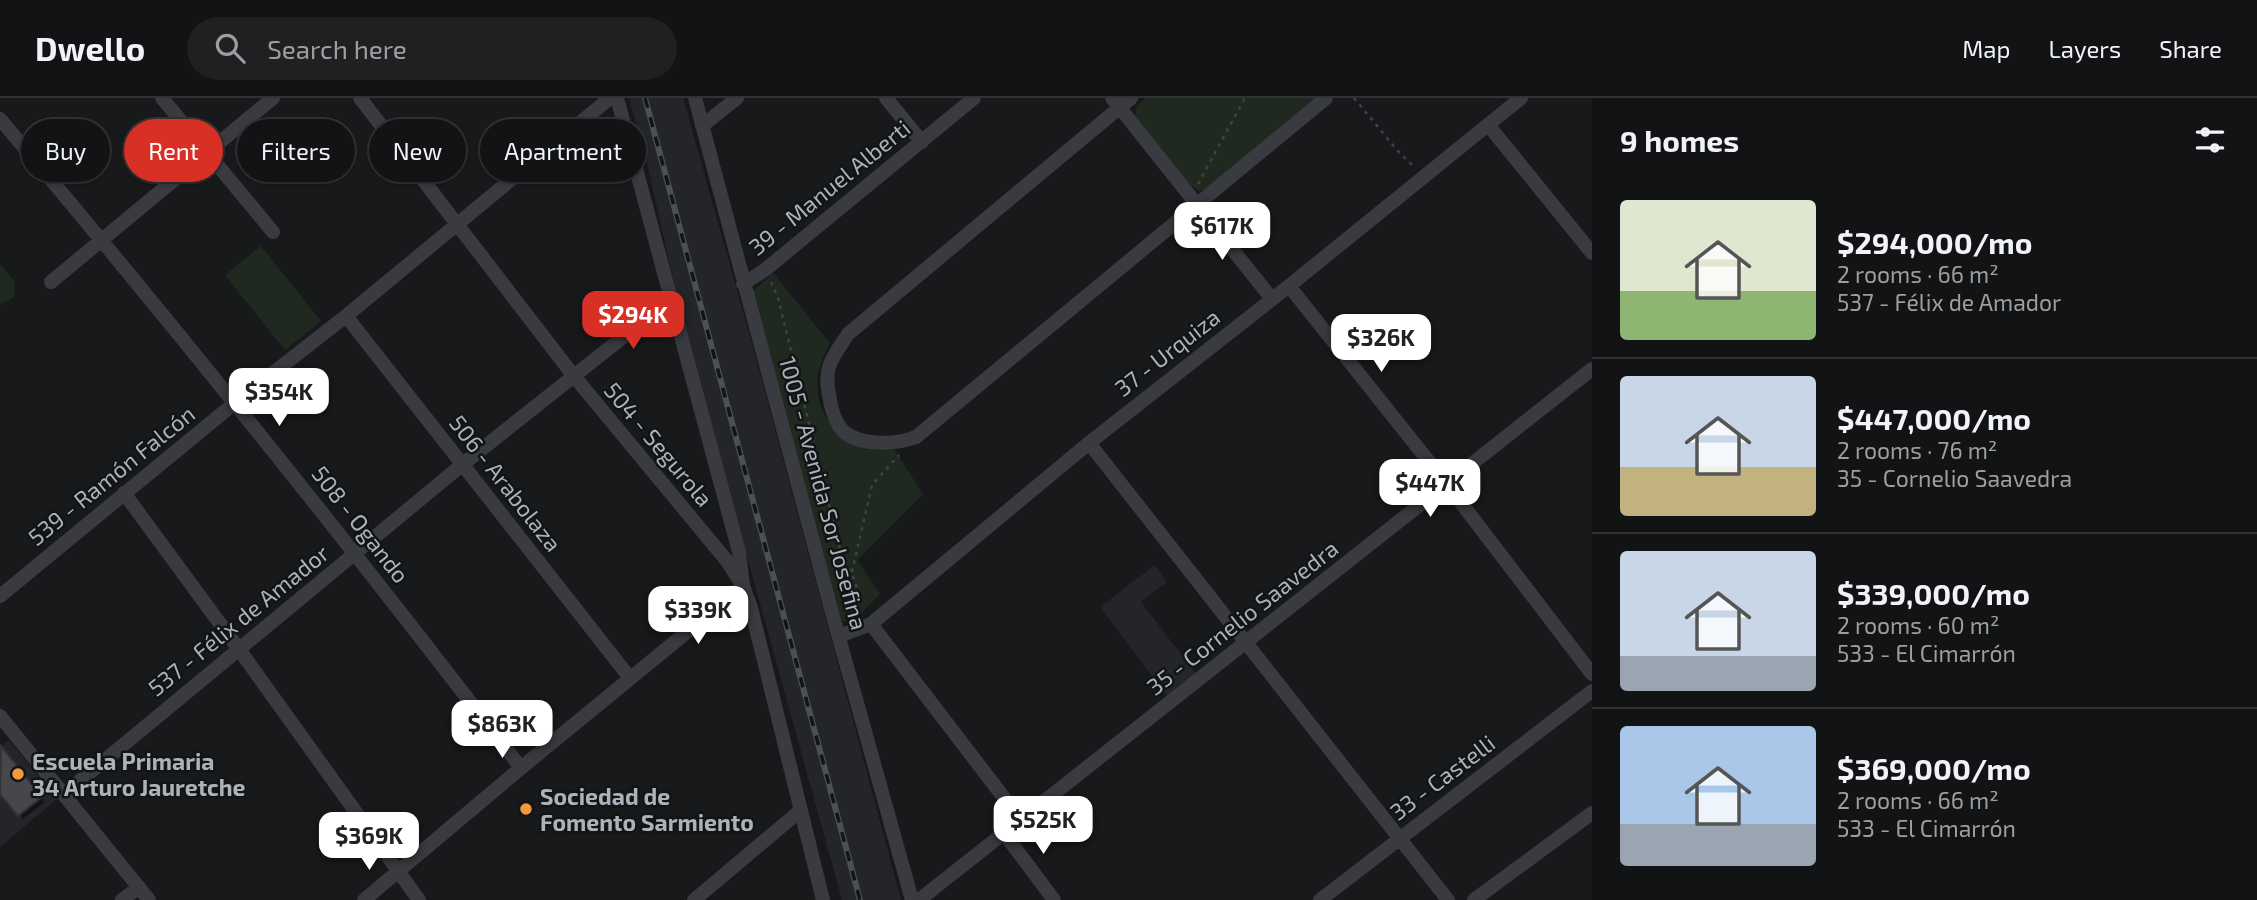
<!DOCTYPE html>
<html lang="en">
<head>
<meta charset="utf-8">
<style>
  :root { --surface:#121314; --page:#1f2022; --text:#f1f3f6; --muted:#9c9ea0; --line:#313234; --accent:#d93025 }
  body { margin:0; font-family:"Exo 2",sans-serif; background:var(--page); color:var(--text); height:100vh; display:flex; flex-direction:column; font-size:26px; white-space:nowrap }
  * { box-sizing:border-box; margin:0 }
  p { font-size:23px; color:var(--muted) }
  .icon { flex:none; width:38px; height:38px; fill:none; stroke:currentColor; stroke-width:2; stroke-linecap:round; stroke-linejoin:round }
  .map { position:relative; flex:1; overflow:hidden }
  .details { display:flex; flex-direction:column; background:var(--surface); width:665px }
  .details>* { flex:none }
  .banner { position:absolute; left:21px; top:21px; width:665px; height:63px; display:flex; gap:14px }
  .price { position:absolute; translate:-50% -60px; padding:0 16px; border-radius:14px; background:#fff; color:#222; font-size:23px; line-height:46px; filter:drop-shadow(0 2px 4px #0008) }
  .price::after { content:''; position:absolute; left:50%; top:42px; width:21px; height:16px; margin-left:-10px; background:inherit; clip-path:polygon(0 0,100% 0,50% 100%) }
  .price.active { background:var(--accent); color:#fff }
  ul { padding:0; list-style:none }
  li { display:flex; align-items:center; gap:21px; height:175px; padding:0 28px }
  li+li { border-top:2px solid var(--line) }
  li span { display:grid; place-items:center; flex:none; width:196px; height:140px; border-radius:7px; color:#555 }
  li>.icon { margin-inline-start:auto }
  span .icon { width:84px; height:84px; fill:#fffc; stroke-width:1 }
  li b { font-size:30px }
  h2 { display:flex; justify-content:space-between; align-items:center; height:84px; padding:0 28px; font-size:30px }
  .chip { padding:0 24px; border-radius:32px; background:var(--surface); box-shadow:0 2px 5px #0004,0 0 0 2px var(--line); font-size:24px; line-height:63px }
  .chip.active { background:var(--accent); color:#fff }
  header { display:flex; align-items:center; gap:42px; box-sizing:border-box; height:98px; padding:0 35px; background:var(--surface); border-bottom:2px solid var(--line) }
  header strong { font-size:33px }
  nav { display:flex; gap:38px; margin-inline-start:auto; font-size:24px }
  .search { width:490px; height:63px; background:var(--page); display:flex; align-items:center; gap:18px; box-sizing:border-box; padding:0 24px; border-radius:38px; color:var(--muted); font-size:26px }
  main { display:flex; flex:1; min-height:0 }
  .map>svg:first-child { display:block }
</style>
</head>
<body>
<header>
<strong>Dwello</strong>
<div class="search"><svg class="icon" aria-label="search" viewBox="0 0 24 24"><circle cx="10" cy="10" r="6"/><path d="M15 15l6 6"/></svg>Search here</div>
<nav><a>Map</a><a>Layers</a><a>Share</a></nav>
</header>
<main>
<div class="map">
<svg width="1592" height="802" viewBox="0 0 1592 802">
  <rect width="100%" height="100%" fill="#18191b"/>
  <path fill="#242528" d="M629 0H683L754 253 901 802H842L685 234 647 65Z
    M1155 467 1167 484 1141 504 1197 577 1168 599 1100 509Z
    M9 642 57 701 0 749V650Z"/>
  <path fill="#202920" d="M1146 0H1317L1204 92 1198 93 1188 85 1135 19 1137 7Z
    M261 148 321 223 285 252 225 177Z
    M0 166 15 184 14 199 0 207Z
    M773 175 830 245C826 254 820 265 818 275 810 321 850 355 894 351L923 396 857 462 880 496 858 519 842 524 752 194Z"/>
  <path fill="#0007" d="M0 651 45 704 23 721 0 693Z"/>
  <path fill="#45474b" stroke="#323337" stroke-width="2" d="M1 648 42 699 18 718 0 696Z"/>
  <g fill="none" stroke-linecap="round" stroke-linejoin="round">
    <path stroke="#3f4247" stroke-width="2.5" stroke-dasharray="3.5 5" stroke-linecap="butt" d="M1354 0 1397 52 1414 69
      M1198 86 1245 0
      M771 184 778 200 841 455C852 477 863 491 855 517
      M852 474 872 387 899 357"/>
    <path stroke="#393b40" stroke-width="14" d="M162 0 273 134
      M360 0 573 277 727 463 743 488 521 670 364 802
      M617 0 739 454 743 488 751 510 823 802
      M695 0 834 522 912 802
      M886 0 922 44
      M1112 0 1272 201
      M1131 0 848 236C842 246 832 258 829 269 826 280 828 291 830 302 831 310 835 321 839 328 853 349 895 347 916 339L1326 0
      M0 21C179 233 352 449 521 670
      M702 28 737 0
      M1489 28 1592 155
      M51 184 273 0
      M743 186 766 171 974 0
      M1289 188 1446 385 1592 576
      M346 218 630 580
      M1089 345 1448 802
      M124 395 238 550 419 802
      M0 498 236 304 346 218 610 0
      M871 526 1021 722
      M839 538 871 526 1089 345 1289 188 1521 0
      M0 618 149 802
      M64 696 463 366 671 201
      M1004 735 1054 802
      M122 802 139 789
      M694 802 801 712
      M919 802 1592 271
      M1320 802 1592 593
      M1474 802 1592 715"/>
    <defs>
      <path id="rail" d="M645 0 860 802"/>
    </defs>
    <use href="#rail" stroke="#4c5055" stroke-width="6"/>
    <use href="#rail" stroke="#131416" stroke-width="3.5" stroke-dasharray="10" stroke-linecap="butt"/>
  </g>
  <g fill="#f29a39" stroke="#131416" stroke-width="2.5">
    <circle cx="18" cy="676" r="7"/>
    <circle cx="526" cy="711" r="7"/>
  </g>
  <g text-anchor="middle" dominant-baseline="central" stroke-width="5" stroke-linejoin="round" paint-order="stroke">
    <g font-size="23" fill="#abb2ba" stroke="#131416">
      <text transform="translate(829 89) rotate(-39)">39 - Manuel Alberti</text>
      <text transform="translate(1167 254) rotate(-38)">37 - Urquiza</text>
      <text transform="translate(659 346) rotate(50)">504 - Segurola</text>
      <text transform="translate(111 377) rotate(-39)">539 - Ramón Falcón</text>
      <text transform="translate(506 385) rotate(52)">506 - Arabolaza</text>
      <text transform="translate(824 395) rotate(75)">1005 - Avenida Sor Josefina</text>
      <text transform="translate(361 426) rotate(52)">508 - Ogando</text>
      <text transform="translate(1242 519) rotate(-38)">35 - Cornelio Saavedra</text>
      <text transform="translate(238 522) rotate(-39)">537 - Félix de Amador</text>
      <text transform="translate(1442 679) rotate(-37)">33 - Castelli</text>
    </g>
    <g font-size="23" font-weight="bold" fill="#abb2ba" stroke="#131416" text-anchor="start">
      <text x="32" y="663">Escuela Primaria<tspan x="32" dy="26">34 Arturo Jauretche</tspan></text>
      <text x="540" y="698">Sociedad de<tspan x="540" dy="26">Fomento Sarmiento</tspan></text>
    </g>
  </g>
</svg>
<b class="price" style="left:1222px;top:164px">$617K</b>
<b class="price active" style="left:633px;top:253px">$294K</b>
<b class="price" style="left:1381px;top:276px">$326K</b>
<b class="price" style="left:279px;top:330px">$354K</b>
<b class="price" style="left:1430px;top:421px">$447K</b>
<b class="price" style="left:698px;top:548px">$339K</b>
<b class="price" style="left:502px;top:662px">$863K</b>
<b class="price" style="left:1043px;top:758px">$525K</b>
<b class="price" style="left:369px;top:774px">$369K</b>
<div class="banner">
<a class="chip">Buy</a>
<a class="chip active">Rent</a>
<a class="chip">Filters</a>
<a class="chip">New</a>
<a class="chip">Apartment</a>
</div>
</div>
<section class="details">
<h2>9 homes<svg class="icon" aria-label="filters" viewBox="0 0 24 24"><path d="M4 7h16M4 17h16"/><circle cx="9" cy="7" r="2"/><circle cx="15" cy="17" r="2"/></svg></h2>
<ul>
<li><span style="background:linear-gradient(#dfe7d0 65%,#8fb573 0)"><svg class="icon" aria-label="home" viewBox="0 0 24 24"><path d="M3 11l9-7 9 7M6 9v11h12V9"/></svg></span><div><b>$294,000/mo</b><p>2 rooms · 66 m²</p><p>537 - Félix de Amador</p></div></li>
<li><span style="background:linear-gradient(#c9d6e8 65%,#c2b280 0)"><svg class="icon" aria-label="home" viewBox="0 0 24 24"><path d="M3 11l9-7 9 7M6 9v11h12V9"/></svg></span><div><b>$447,000/mo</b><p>2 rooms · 76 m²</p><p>35 - Cornelio Saavedra</p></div></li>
<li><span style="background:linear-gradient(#c9d6e8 75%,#9aa5b1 0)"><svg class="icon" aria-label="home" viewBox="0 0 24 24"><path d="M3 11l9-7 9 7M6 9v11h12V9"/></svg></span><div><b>$339,000/mo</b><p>2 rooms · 60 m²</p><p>533 - El Cimarrón</p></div></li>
<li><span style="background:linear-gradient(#a9c7e8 70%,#9aa5b1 0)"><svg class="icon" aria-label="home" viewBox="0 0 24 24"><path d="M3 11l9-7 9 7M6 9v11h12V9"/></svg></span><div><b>$369,000/mo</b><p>2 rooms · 66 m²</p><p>533 - El Cimarrón</p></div></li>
</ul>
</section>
</main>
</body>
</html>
